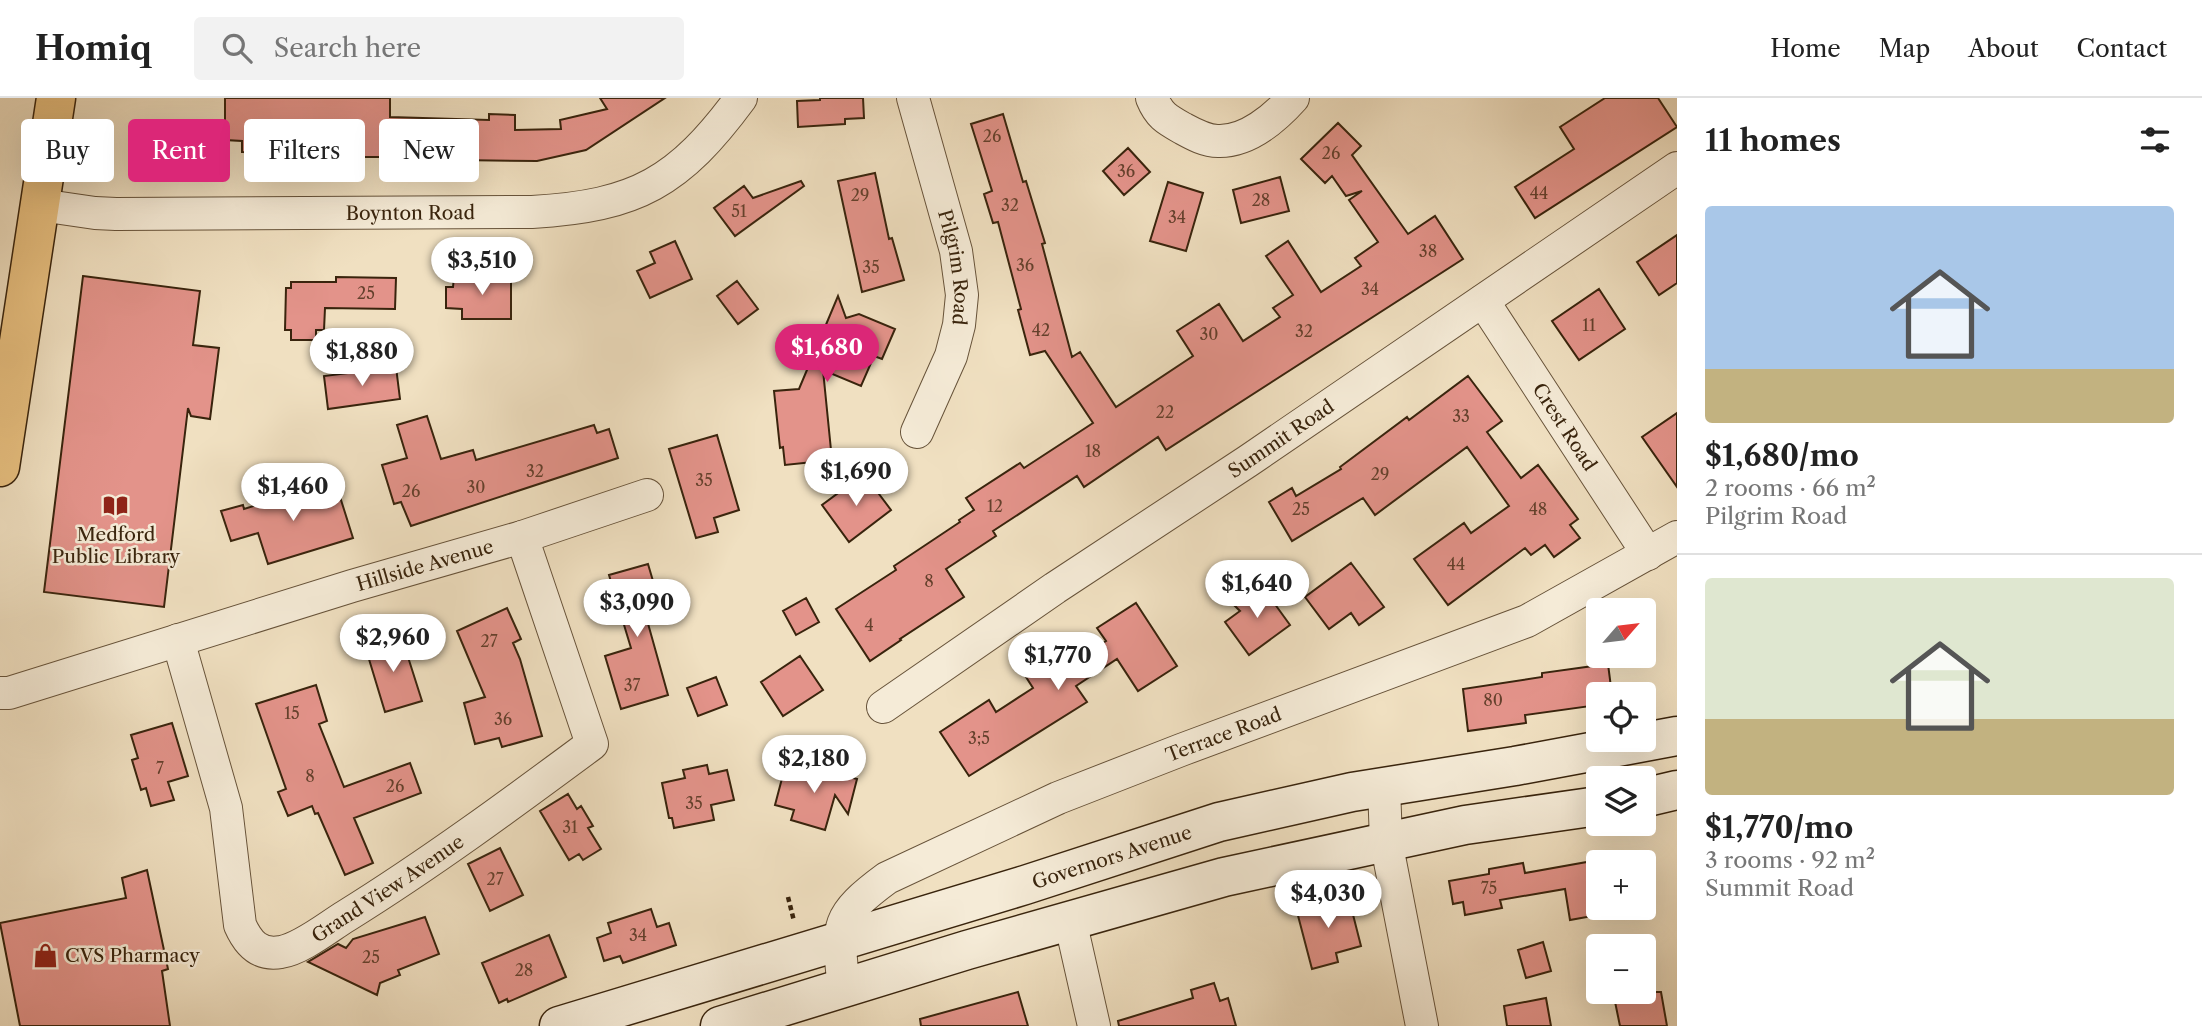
<!DOCTYPE html>
<html lang="en">
<head>
<meta charset="utf-8">
<style>
  :root { --surface:#fff; --page:#f2f2f2; --text:#222; --muted:#767676; --line:#e0e0e0; --accent:#db2777 }
  body { margin:0; font-family:"Libre Caslon Text",serif; background:var(--page); color:var(--text); height:100vh; display:flex; flex-direction:column; font-size:26px; white-space:nowrap }
  * { box-sizing:border-box; margin:0 }
  p { font-size:23px; color:var(--muted) }
  .icon { flex:none; width:38px; height:38px; fill:none; stroke:currentColor; stroke-width:2; stroke-linecap:round; stroke-linejoin:round }
  .map { position:relative; flex:1; overflow:hidden }
  .side { display:flex; flex-direction:column; background:var(--surface); width:525px }
  .side>* { flex:none }
  .guide { position:absolute; left:21px; top:21px; width:665px; height:63px; display:flex; gap:14px }
  .needle { width:46px; rotate:62deg }
  .tools { position:absolute; left:1586px; top:500px; display:grid; gap:14px }
  .tools a { display:grid; place-items:center; width:70px; height:70px; border-radius:7px; background:var(--surface); box-shadow:0 7px 28px #0002; font-size:35px }
  .price { position:absolute; translate:-50% -60px; padding:0 16px; border-radius:24px; background:#fff; color:#222; font-size:23px; line-height:46px; filter:drop-shadow(0 2px 4px #0008) }
  .price::after { content:''; position:absolute; left:50%; top:42px; width:21px; height:16px; margin-left:-10px; background:inherit; clip-path:polygon(0 0,100% 0,50% 100%) }
  .price.on { background:var(--accent); color:#fff }
  ul { padding:0; list-style:none }
  li { display:grid; align-content:center; gap:14px; height:371px; padding:0 28px }
  li+li { border-top:2px solid var(--line) }
  li span { display:grid; place-items:center; height:217px; border-radius:7px; color:#555 }
  li>.icon { margin-inline-start:auto }
  span .icon { width:126px; height:126px; fill:#fffc; stroke-width:1 }
  li b { font-size:30px }
  h2 { display:flex; justify-content:space-between; align-items:center; height:84px; padding:0 28px; font-size:30px }
  .chip { padding:0 24px; border-radius:7px; background:var(--surface); box-shadow:0 7px 28px #0002; font-size:24px; line-height:63px }
  .chip.on { background:var(--accent); color:#fff }
  header { display:flex; align-items:center; gap:42px; box-sizing:border-box; height:98px; padding:0 35px; background:var(--surface); border-bottom:2px solid var(--line) }
  header strong { font-size:33px }
  nav { display:flex; gap:38px; margin-inline-start:auto; font-size:24px }
  .search { width:490px; height:63px; background:var(--page); display:flex; align-items:center; gap:18px; box-sizing:border-box; padding:0 24px; border-radius:7px; color:var(--muted); font-size:26px }
  main { display:flex; flex:1; min-height:0 }
  .map>svg:first-child { display:block }
</style>
</head>
<body>
<header>
<strong>Homiq</strong>
<div class="search"><svg class="icon" aria-label="search" viewBox="0 0 24 24"><circle cx="10" cy="10" r="6"/><path d="M15 15l6 6"/></svg>Search here</div>
<nav><a>Home</a><a>Map</a><a>About</a><a>Contact</a></nav>
</header>
<main>
<div class="map">
<svg width="1677" height="928" viewBox="0 0 1677 928">
  <rect width="100%" height="100%" fill="#f0e0c1"/>
  <filter id="stains"><feTurbulence type="fractalNoise" baseFrequency=".00286" numOctaves="4"/><feColorMatrix values="0 0 0 0 .2 0 0 0 0 .09 0 0 0 0 .02 0 0 0 .5 -.17"/></filter>
  <radialGradient id="worn" r=".72"><stop offset=".6" stop-color="#630" stop-opacity="0"/><stop offset="1" stop-color="#630" stop-opacity=".3"/></radialGradient>
  <path fill="#e3938a" stroke="#39240d" stroke-width="2" d="M225 0H390V19L489 22V16L515 17V32L561 31 560 22 607 11 600 0H665L586 52 537 63 458 62V66L421 65V59H339V28L285 27V55L242 54V43L225 42Z
    M820 0H863L864 20 845 21V26L798 29 797 3 820 2Z
    M1605 0H1658L1677 29 1535 120 1515 89 1574 51 1560 29Z
    M1003 16 1023 84 1026 83 1045 145 1042 146 1072 259 1080 254 1116 309 1193 258 1177 233 1219 206 1243 243 1280 219 1273 210 1293 197 1266 158 1288 143 1321 194 1361 168 1355 160 1378 144 1349 102 1362 93 1346 98 1332 78 1325 85 1301 61 1338 25 1361 48 1352 57 1408 136 1435 118 1463 161 1166 352 1158 339 1084 389 1077 378 993 433 996 438 946 471 964 499 900 541 901 542 870 563 836 511 896 472 894 468 960 424 959 422 974 412 966 400 1020 365 1024 370 1093 325 1045 253 1030 257 1018 212 1021 211 998 124 993 125 984 96 992 93 971 26Z
    M1128 50 1150 74 1124 97 1103 73Z
    M875 75 889 141 892 140 904 182 862 194 838 83Z
    M1280 79 1289 113 1241 125 1233 92Z
    M801 83 804 88 735 138 714 110 744 88 753 100Z
    M1168 84 1203 95 1186 153 1150 143Z
    M1677 137V185L1659 197 1637 164Z
    M675 143 692 181 650 200 637 173 655 165 650 154Z
    M482 176H511V221H462V211L446 210V189H453L454 179H482Z
    M83 178 200 193 193 247 219 250 210 321 191 318 188 310 164 509 44 494Z
    M336 179 396 180 395 211 325 210 324 232H316V242H291V232H285L286 190H291V184H336Z
    M737 183 758 211 738 226 717 198Z
    M1599 191 1625 231 1579 262 1552 223Z
    M838 198 846 220 859 216 895 231 882 261 874 258 861 288 823 272 832 362 785 367 783 349 780 350 774 293 799 291Z
    M396 269 400 301 328 311 324 278Z
    M1468 278 1502 323 1487 334 1521 380 1538 367 1578 421 1570 427 1580 440 1554 459 1545 447 1531 457 1525 450 1448 507 1414 461 1464 425 1471 435 1509 408 1467 349 1375 417 1363 400 1292 443 1269 404 1292 390 1296 398 1341 371 1340 369 1407 319 1409 322Z
    M1677 315V389L1642 339Z
    M427 318 441 361 473 352 476 362 594 327 597 335 609 331 618 360 411 428 401 404 394 406 382 367 407 360 397 327Z
    M717 337 739 412 714 420 718 434 696 440 669 351Z
    M864 376 891 412 849 444 822 407Z
    M335 383 353 440 268 466 258 435 231 443 221 413 243 407 244 411Z
    M1351 465 1384 509 1359 527 1351 515 1329 531 1305 499Z
    M648 466 663 517 647 522 668 597 621 611 605 558 631 550 609 477Z
    M1261 487 1290 527 1249 557 1225 524 1240 513 1234 507Z
    M806 500 819 524 796 537 783 513Z
    M1136 505 1177 568 1138 593 1117 561 1076 588 1087 604 969 678 940 634 989 602 996 614 1033 590 1026 579 1048 565 1055 576 1106 543 1097 530Z
    M507 510 521 541 513 545 520 561 542 638 502 649 499 640 475 646 464 605 485 599 457 533Z
    M401 537 422 603 385 614 365 548Z
    M800 558 823 592 783 618 761 584Z
    M1608 566 1612 597H1598V607L1525 617 1526 625 1468 633 1463 591 1542 579V575Z
    M716 579 727 607 698 618 687 590Z
    M316 587 327 623 319 626 344 689 410 665 421 695 354 720 373 765 345 777 318 715 315 716 312 708 288 718 278 694 286 691 256 606Z
    M172 625 188 678 168 684 174 702 151 708 146 690 141 692 132 662 138 660 131 637Z
    M707 667 709 676 727 672 734 702 711 707 714 722 674 730 672 720H669L662 685 685 680 683 672Z
    M785 669 824 680 818 671 857 681 848 716 835 697 825 732 791 722 794 712 775 707Z
    M568 696 577 711 581 708 593 728 588 730 601 751 583 762 579 756 569 762 540 713Z
    M500 750 523 797 490 813 468 766Z
    M1598 762V817L1570 822 1565 791 1500 802 1502 810 1465 817 1463 804 1453 806 1449 783 1489 776V771L1523 765 1525 775Z
    M147 772 168 871 162 873 170 928H20L0 825 126 800 122 780Z
    M1348 797 1361 848 1336 855 1338 864 1312 871 1296 810Z
    M651 811 657 829 669 825 676 847 623 865 620 858 604 863 597 840 611 835 608 825Z
    M425 819 439 856 398 872 400 877 380 885 377 897 308 864 338 846 346 850 353 841Z
    M549 837 566 879 508 904 507 901 499 905 482 865Z
    M1543 844 1551 873 1526 880 1518 852Z
    M1214 885 1220 903 1228 900 1236 928H1119L1118 923 1193 900 1191 892Z
    M1018 894 1028 928H921L920 921Z
    M1613 894H1661L1667 928H1620Z
    M1546 900 1551 928H1507L1504 908Z"/>
  <g fill="none" stroke-linecap="round" stroke-linejoin="round">
    <defs>
      <g id="street">
        <path id="s1" d="M913 0 956 153 962 197 959 227 951 258 917 334"/>
        <path d="M1152 0C1159 17 1166 21 1182 30 1193 36 1205 43 1218 43 1247 44 1275 20 1293 0"/>
        <path id="s2" d="M40 107 95 115 116 116 532 114C637 108 679 84 741 0"/>
        <path id="s3" d="M1483 203 1648 456"/>
        <path id="s4" d="M178 542 226 710 240 827C248 845 259 858 281 854 301 851 328 829 346 818 431 765 511 706 592 646L522 439"/>
        <path id="s5" d="M0 595H9L352 488 522 439 647 397"/>
        <path id="s6" d="M883 609 1055 490 1248 363 1677 70"/>
        <path d="M1384 689 1386 743 1422 928"/>
        <path d="M1070 822 1094 928"/>
        <path id="s7" d="M844 890C837 828 834 819 887 780L1058 700 1181 652 1527 523 1677 439"/>
      </g>
      <g id="secondary">
        <path d="M1643 700 1677 692"/>
        <path id="s8" d="M559 928 1025 787 1219 724 1352 694 1515 668 1677 638"/>
        <path d="M720 928 967 852 1224 779 1465 727 1598 708"/>
      </g>
      <path id="primary" d="M0 369 56 0"/>
    </defs>
    <use href="#street" stroke="#67533a" stroke-width="34"/>
    <use href="#secondary" stroke="#39240d" stroke-width="41"/>
    <use href="#primary" stroke="#39240d" stroke-width="41"/>
    <path stroke="#39240d" stroke-width="4.5" stroke-dasharray="5 3.5" stroke-linecap="butt" d="M788 799 794 823"/>
    <use href="#street" stroke="#f5ebd7" stroke-width="32"/>
    <use href="#secondary" stroke="#f5ebd7" stroke-width="38"/>
    <use href="#primary" stroke="#e8c080" stroke-width="38"/>
  </g>
  <defs>
    <symbol id="library-bare" viewBox="-9 -9 18 18"><path d="M-6-4Q-3-5.5-.7-3.5V5Q-3 3-6 4ZM6-4Q3-5.5 .7-3.5V5Q3 3 6 4Z" fill="#8f2418" stroke="#f5ebd7" stroke-width="2.5" paint-order="stroke"/></symbol>
    <symbol id="shop-bare" viewBox="-9 -9 18 18"><path d="M-5-2.5h2.3a2.7 3.5 0 0 1 5.4 0H5L5.5 6h-11ZM-1.5-2.5h3a1.5 2.3 0 0 0-3 0Z" fill="#8f2418" stroke="#f5ebd7" stroke-width="2.5" paint-order="stroke"/></symbol>
  </defs>
  <g fill-rule="evenodd">
    <use href="#library-bare" x="98" y="390" width="35" height="35"/>
    <use href="#shop-bare" x="28" y="840" width="35" height="35"/>
  </g>
  <g text-anchor="middle" dominant-baseline="central" stroke-width="5" stroke-linejoin="round" paint-order="stroke">
    <g font-size="16" fill="#64402c">
      <text x="992" y="38">26</text>
      <text x="1331" y="55">26</text>
      <text x="1126" y="73">36</text>
      <text x="1539" y="95">44</text>
      <text x="860" y="97">29</text>
      <text x="1261" y="102">28</text>
      <text x="1010" y="107">32</text>
      <text x="739" y="113">51</text>
      <text x="1177" y="119">34</text>
      <text x="1428" y="153">38</text>
      <text x="1025" y="167">36</text>
      <text x="871" y="169">35</text>
      <text x="1370" y="191">34</text>
      <text x="366" y="195">25</text>
      <text x="1589" y="227">11</text>
      <text x="1041" y="232">42</text>
      <text x="1304" y="233">32</text>
      <text x="1209" y="236">30</text>
      <text x="1165" y="314">22</text>
      <text x="1461" y="318">33</text>
      <text x="1093" y="353">18</text>
      <text x="535" y="373">32</text>
      <text x="1380" y="376">29</text>
      <text x="704" y="382">35</text>
      <text x="476" y="389">30</text>
      <text x="411" y="393">26</text>
      <text x="995" y="408">12</text>
      <text x="1301" y="411">25</text>
      <text x="1538" y="411">48</text>
      <text x="1456" y="466">44</text>
      <text x="929" y="483">8</text>
      <text x="869" y="527">4</text>
      <text x="489" y="543">27</text>
      <text x="632" y="587">37</text>
      <text x="1493" y="602">80</text>
      <text x="292" y="615">15</text>
      <text x="503" y="621">36</text>
      <text x="979" y="640">3;5</text>
      <text x="160" y="670">7</text>
      <text x="310" y="678">8</text>
      <text x="395" y="688">26</text>
      <text x="694" y="705">35</text>
      <text x="570" y="729">31</text>
      <text x="495" y="781">27</text>
      <text x="1489" y="790">75</text>
      <text x="638" y="837">34</text>
      <text x="371" y="859">25</text>
      <text x="524" y="872">28</text>
    </g>
    <g font-size="19" fill="#39240d" stroke="#f5ebd7">
      <text stroke="none"><textPath href="#s2" startOffset="371">Boynton Road</textPath></text>
      <text stroke="none"><textPath href="#s1" startOffset="175">Pilgrim Road</textPath></text>
      <text stroke="none"><textPath href="#s3" startOffset="150">Crest Road</textPath></text>
      <text stroke="none"><textPath href="#s6" startOffset="480">Summit Road</textPath></text>
      <text stroke="none"><textPath href="#s5" startOffset="444">Hillside Avenue</textPath></text>
      <text stroke="none"><textPath href="#s7" startOffset="495">Terrace Road</textPath></text>
      <text stroke="none"><textPath href="#s8" startOffset="578">Governors Avenue</textPath></text>
      <text stroke="none"><textPath href="#s4" startOffset="471">Grand View Avenue</textPath></text>
    </g>
    <g font-size="19" fill="#39240d" stroke="#f5ebd7">
      <text x="116" y="436">Medford<tspan x="116" dy="22">Public Library</tspan></text>
      <text x="65" y="857" text-anchor="start">CVS Pharmacy</text>
    </g>
  </g>
  <rect width="100%" height="100%" filter="url(#stains)"/>
  <rect width="100%" height="100%" fill="url(#worn)"/>
</svg>
<div class="tools">
<a><svg class="needle" viewBox="-14 -14 28 28"><path d="M0-13l5 13h-10z" fill="#e53935"/><path d="M0 13l5-13h-10z" fill="#767676"/></svg></a>
<a><svg class="icon" aria-label="locate" viewBox="0 0 24 24"><circle cx="12" cy="12" r="6"/><path d="M12 2v4M12 18v4M2 12h4M18 12h4"/></svg></a>
<a><svg class="icon" aria-label="layers" viewBox="0 0 24 24"><path d="M12 4l9 5-9 5-9-5zM3 14l9 5 9-5"/></svg></a>
<a>+</a>
<a>−</a>
</div>
<b class="price" style="left:482px;top:199px">$3,510</b>
<b class="price on" style="left:827px;top:286px">$1,680</b>
<b class="price" style="left:362px;top:290px">$1,880</b>
<b class="price" style="left:856px;top:410px">$1,690</b>
<b class="price" style="left:293px;top:425px">$1,460</b>
<b class="price" style="left:1257px;top:522px">$1,640</b>
<b class="price" style="left:637px;top:541px">$3,090</b>
<b class="price" style="left:393px;top:576px">$2,960</b>
<b class="price" style="left:1058px;top:594px">$1,770</b>
<b class="price" style="left:814px;top:697px">$2,180</b>
<b class="price" style="left:1328px;top:832px">$4,030</b>
<div class="guide">
<a class="chip">Buy</a>
<a class="chip on">Rent</a>
<a class="chip">Filters</a>
<a class="chip">New</a>
</div>
</div>
<section class="side">
<h2>11 homes<svg class="icon" aria-label="filters" viewBox="0 0 24 24"><path d="M4 7h16M4 17h16"/><circle cx="9" cy="7" r="2"/><circle cx="15" cy="17" r="2"/></svg></h2>
<ul>
<li><span style="background:linear-gradient(#a9c7e8 75%,#c2b280 0)"><svg class="icon" aria-label="home" viewBox="0 0 24 24"><path d="M3 11l9-7 9 7M6 9v11h12V9"/></svg></span><div><b>$1,680/mo</b><p>2 rooms · 66 m²</p><p>Pilgrim Road</p></div></li>
<li><span style="background:linear-gradient(#dfe7d0 65%,#c2b280 0)"><svg class="icon" aria-label="home" viewBox="0 0 24 24"><path d="M3 11l9-7 9 7M6 9v11h12V9"/></svg></span><div><b>$1,770/mo</b><p>3 rooms · 92 m²</p><p>Summit Road</p></div></li>
</ul>
</section>
</main>
</body>
</html>
